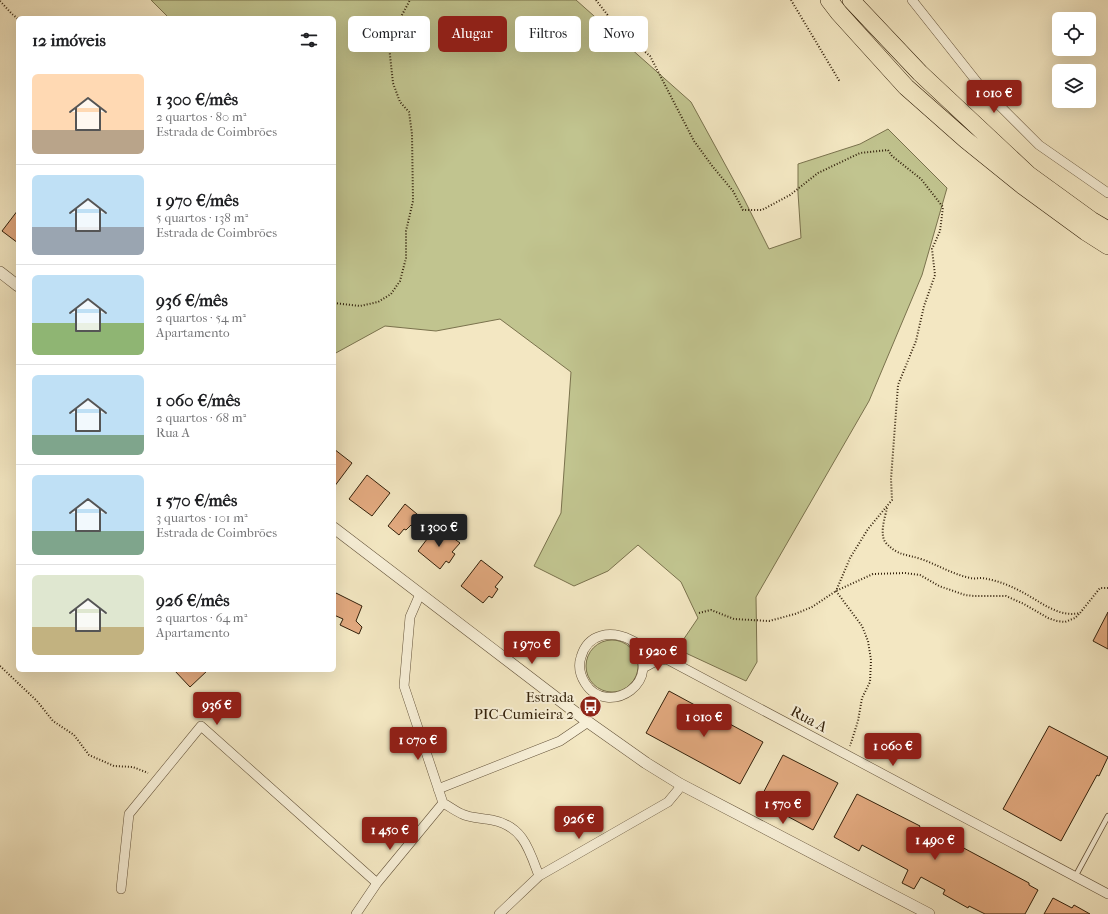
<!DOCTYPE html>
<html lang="pt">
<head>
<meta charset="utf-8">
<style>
  :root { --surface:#fff; --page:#f2f2f2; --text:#202124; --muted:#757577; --line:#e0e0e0; --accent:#8f2418 }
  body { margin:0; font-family:"IM FELL French Canon",serif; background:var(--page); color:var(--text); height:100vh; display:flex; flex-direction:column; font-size:15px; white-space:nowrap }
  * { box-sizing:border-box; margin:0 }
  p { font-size:13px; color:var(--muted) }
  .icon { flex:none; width:22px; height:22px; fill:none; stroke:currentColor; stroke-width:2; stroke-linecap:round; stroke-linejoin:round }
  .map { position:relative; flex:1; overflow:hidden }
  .side { position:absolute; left:16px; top:16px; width:320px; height:656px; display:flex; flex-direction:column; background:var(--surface); border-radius:6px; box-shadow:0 4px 16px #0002 }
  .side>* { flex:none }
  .hud { position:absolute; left:348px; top:16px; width:380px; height:36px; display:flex; gap:8px }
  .tools { position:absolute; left:1052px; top:12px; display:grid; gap:8px }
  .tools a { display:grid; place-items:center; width:44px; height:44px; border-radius:6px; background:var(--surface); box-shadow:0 4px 16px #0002; font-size:20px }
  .price { position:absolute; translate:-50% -34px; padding:0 9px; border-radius:4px; background:var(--accent); color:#fff; font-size:13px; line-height:26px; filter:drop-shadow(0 1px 2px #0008) }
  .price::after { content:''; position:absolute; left:50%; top:24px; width:12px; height:9px; margin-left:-6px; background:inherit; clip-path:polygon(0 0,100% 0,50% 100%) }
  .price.active { background:#222; color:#fff }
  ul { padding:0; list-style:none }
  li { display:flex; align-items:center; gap:12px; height:100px; padding:0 16px }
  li+li { border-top:1px solid var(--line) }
  li span { display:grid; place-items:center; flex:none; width:112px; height:80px; border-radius:6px; color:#555 }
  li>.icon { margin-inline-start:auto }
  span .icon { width:48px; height:48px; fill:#fffc; stroke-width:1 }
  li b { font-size:17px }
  h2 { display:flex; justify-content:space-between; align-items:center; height:48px; padding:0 16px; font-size:17px }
  .pill { padding:0 14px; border-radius:6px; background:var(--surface); box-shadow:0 4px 16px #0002; font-size:14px; line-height:36px }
  .pill.active { background:var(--accent); color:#fff }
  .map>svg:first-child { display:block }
</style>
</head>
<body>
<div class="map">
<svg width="1108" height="914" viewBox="0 0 1108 914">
  <rect width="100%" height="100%" fill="#f3e7c2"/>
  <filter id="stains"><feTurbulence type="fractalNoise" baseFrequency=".005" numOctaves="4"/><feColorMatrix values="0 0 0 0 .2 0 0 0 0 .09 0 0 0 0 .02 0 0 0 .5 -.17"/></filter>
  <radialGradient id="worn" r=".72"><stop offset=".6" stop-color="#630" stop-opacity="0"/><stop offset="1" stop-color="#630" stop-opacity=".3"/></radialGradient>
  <path fill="#c1c48f" stroke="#7a724d" d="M151 0H576L691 102 744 199 769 249 801 238 798 193V164L860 144 888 129 947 188 922 275 869 401 756 597 757 662 746 681 677 649 698 618 681 582 638 545 608 571 574 586 534 566 561 513 571 372 500 319 436 331 385 326 334 354V18H169Z
    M586 666a26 26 0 1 1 52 0a26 26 0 1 1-52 0Z"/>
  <path fill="#e3aa80" stroke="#33210b" d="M18 210V243L2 231Z
    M334 449 352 463 334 487Z
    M367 475 390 493 372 516 349 499Z
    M405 504 423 519 415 528 411 525 406 530 404 529 399 535 388 526Z
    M437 526 460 543 452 552 455 554 449 563 446 561 440 569 418 551Z
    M481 560 503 577 495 587 498 589 492 598 489 596 483 603 461 586Z
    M336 593 362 606 356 621 362 627 359 634 340 625 343 619 334 615V598Z
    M1108 612V649L1093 641Z
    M174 670H208L190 687Z
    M669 691 763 742 740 784 646 733Z
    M1049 726 1108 757 1099 776 1097 775 1061 841 1003 809Z
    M783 755 838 783 813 830 759 801Z
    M857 794 920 826 917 832 931 840 934 834 943 839 945 838 1029 883V885L1038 890 1025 914H985L969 906 968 908 943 894 945 890 921 877 914 889 902 883 908 870 862 845 859 851 834 837Z
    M1053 898 1072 908 1074 905 1090 914H1044Z"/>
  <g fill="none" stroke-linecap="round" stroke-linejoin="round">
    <defs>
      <path id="service" d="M1075 877 1108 816"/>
      <path id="minor" d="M912 0 981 87 1039 145 1108 193
        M420 594 410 617 404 686 443 803C449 806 455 811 462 814 470 818 482 818 492 820 523 826 529 849 539 876
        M631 640C669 681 607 719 585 683 580 675 578 666 581 657 588 633 611 630 631 640L1108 894
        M643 668 656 661 667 659
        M438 789 560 741 588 722
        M121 889 129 814 201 726 377 883
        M356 914 377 883 443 803
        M499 914 539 876 668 802 678 790 680 784"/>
      <path id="tertiary" d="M0 272 18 286
        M334 528 588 722 646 763 680 784 929 914"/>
      <path id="motorway" d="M829 0 839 13 906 87 966 140 1023 186 1086 232 1108 246
        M851 0 920 73 1029 175 1091 220 1108 230"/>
    </defs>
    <use href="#service" stroke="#635239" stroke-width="6"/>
    <use href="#minor" stroke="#635239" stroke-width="10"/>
    <use href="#tertiary" stroke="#635239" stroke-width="12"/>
    <use href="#motorway" stroke="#33210b" stroke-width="18"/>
    <path stroke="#33210b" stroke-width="2" stroke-dasharray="1 2" stroke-linecap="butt" d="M596 0 620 31 650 56 694 141 713 167 733 191 743 210H762L790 195 818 173 860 153 888 150 892 156 921 179 943 207 940 231 932 249 935 275 924 306 916 341 898 385 891 479 892 500 868 529 850 558 836 591 862 626 868 641 871 660 870 682 862 698 858 721 850 746
      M791 0 840 82
      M0 1 12 14 18 19
      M334 303 360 306 378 302 391 294 400 281 406 258V231L413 201 412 134 409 112 400 102 393 83 389 46 395 28 410 0
      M887 508C885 517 879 535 886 543 898 556 906 554 921 559 938 565 952 574 970 578 974 579 978 578 982 578 996 580 1009 585 1022 592 1040 601 1058 618 1080 613L1100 588H1108
      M699 613 711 610 734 619 769 621 795 614 812 607 836 591 873 574 905 573 920 575 939 586 965 595 974 596H1006L1024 604 1048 618 1057 621 1065 622 1075 618 1080 613
      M0 666 37 701 53 721 74 735 89 755 114 766 133 767 148 773"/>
    <use href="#service" stroke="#f7efd7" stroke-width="4.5"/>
    <use href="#minor" stroke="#f7efd7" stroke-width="9"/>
    <use href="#tertiary" stroke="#f7efd7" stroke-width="11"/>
    <use href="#motorway" stroke="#f3e7c2" stroke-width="17"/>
  </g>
  <defs>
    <symbol id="bus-disc" viewBox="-11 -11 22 22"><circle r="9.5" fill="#8f2418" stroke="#f7efd7"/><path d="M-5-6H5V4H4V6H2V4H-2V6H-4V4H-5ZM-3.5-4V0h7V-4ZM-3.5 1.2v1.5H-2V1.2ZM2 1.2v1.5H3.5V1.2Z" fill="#fff"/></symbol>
  </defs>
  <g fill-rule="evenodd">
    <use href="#bus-disc" x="578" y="694" width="25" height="25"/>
  </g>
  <g text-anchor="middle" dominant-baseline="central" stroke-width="4" stroke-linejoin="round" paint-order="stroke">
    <g font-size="15" fill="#33210b" stroke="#f7efd7" text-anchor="end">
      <text x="574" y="697">Estrada<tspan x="574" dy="17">PIC-Cumieira 2</tspan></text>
    </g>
    <g font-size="15" fill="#33210b" stroke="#f7efd7">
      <text transform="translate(809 719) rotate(28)">Rua A</text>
    </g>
  </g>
  <rect width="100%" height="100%" filter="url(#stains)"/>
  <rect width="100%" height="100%" fill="url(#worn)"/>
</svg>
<div class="tools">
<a><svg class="icon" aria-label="locate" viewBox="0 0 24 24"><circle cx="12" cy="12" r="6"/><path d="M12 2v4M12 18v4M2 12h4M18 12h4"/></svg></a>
<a><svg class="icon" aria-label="layers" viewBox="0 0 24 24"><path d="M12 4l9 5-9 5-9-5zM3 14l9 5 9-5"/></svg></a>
</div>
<b class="price" style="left:994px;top:114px">1 010 €</b>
<b class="price active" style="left:439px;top:548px">1 300 €</b>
<b class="price" style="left:532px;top:665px">1 970 €</b>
<b class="price" style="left:658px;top:672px">1 920 €</b>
<b class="price" style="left:217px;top:726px">936 €</b>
<b class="price" style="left:704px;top:738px">1 010 €</b>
<b class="price" style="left:418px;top:761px">1 070 €</b>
<b class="price" style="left:893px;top:767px">1 060 €</b>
<b class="price" style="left:783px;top:825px">1 570 €</b>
<b class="price" style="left:579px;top:840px">926 €</b>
<b class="price" style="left:390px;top:851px">1 450 €</b>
<b class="price" style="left:935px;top:861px">1 490 €</b>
<div class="hud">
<a class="pill">Comprar</a>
<a class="pill active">Alugar</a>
<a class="pill">Filtros</a>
<a class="pill">Novo</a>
</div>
<section class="side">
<h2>12 imóveis<svg class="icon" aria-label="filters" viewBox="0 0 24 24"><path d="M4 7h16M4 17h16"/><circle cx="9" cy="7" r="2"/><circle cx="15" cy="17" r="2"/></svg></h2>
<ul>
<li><span style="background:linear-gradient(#ffd9b3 70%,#b9a48a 0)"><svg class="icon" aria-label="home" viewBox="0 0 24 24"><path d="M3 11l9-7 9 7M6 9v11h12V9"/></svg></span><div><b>1 300 €/mês</b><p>2 quartos · 80 m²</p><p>Estrada de Coimbrões</p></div></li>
<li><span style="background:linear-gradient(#bfe0f5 65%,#9aa5b1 0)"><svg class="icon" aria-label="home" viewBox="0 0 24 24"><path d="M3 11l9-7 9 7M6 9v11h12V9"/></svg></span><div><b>1 970 €/mês</b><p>5 quartos · 138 m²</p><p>Estrada de Coimbrões</p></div></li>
<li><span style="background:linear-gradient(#bfe0f5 60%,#8fb573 0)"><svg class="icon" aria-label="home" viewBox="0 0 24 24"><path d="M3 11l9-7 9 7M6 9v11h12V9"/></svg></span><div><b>936 €/mês</b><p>2 quartos · 54 m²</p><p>Apartamento</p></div></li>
<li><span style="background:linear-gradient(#bfe0f5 75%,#7fa58c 0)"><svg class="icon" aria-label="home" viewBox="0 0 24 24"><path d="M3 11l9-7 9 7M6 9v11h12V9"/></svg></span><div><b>1 060 €/mês</b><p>2 quartos · 68 m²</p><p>Rua A</p></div></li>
<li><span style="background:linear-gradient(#bfe0f5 70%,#7fa58c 0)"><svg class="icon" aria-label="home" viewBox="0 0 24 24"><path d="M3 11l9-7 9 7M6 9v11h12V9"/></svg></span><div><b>1 570 €/mês</b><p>3 quartos · 101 m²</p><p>Estrada de Coimbrões</p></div></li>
<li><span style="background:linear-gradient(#dfe7d0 65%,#c2b280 0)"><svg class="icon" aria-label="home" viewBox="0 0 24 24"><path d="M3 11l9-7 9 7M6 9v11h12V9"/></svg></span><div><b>926 €/mês</b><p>2 quartos · 64 m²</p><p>Apartamento</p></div></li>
</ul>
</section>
</div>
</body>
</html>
